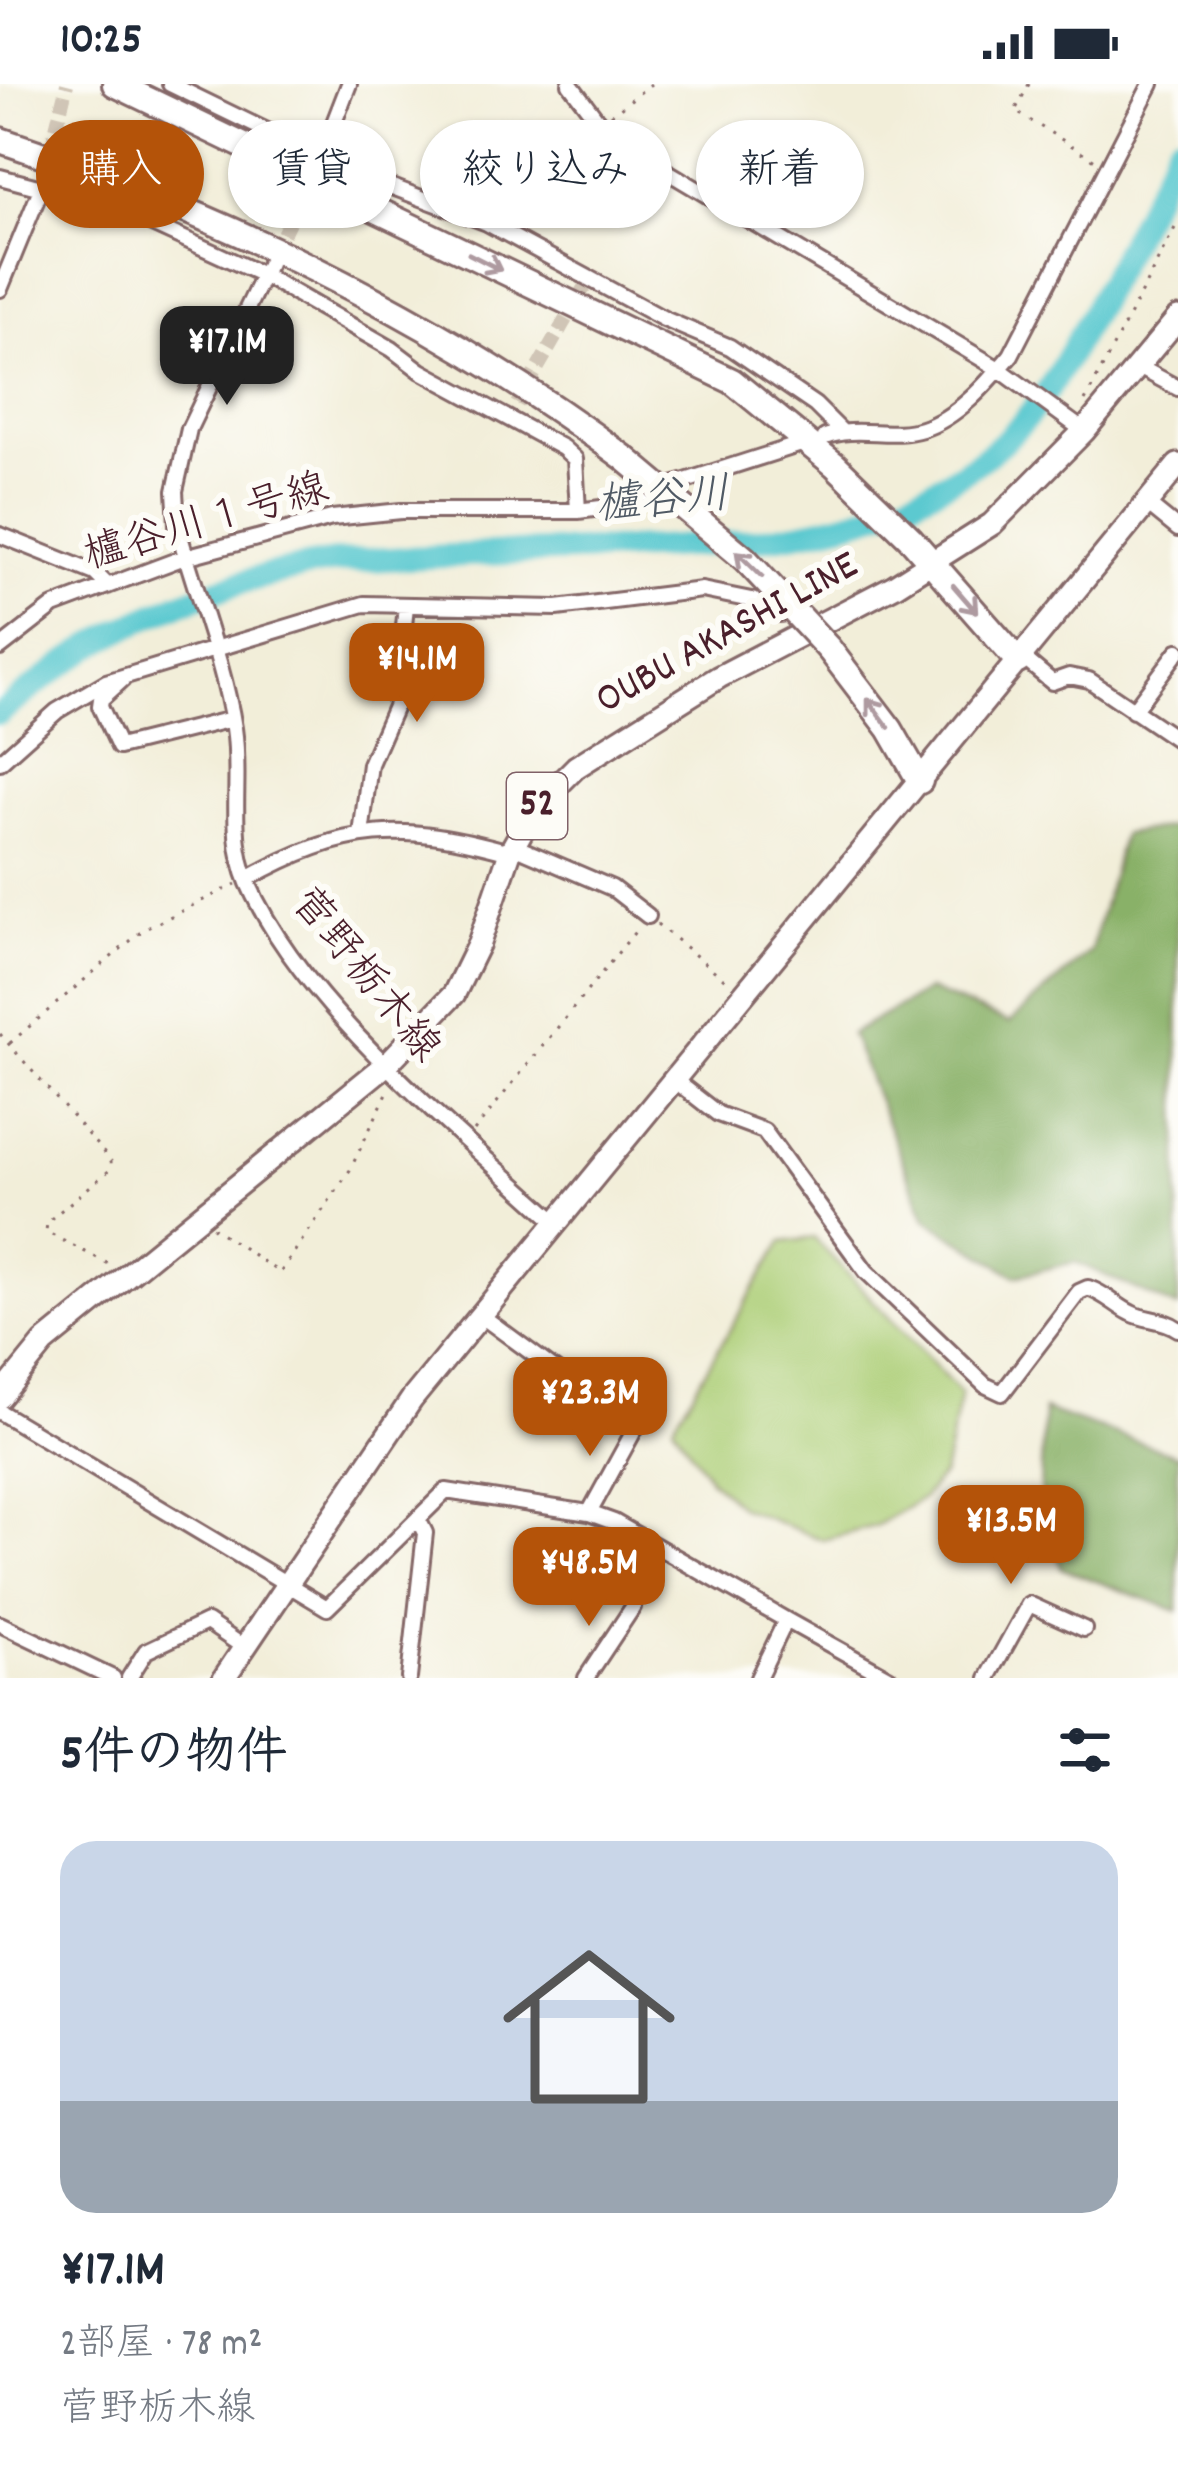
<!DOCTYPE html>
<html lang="ja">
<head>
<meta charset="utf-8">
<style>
  :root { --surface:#fff; --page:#f6f6f7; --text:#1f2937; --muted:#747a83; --accent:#b45309 }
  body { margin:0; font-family:Dekko,"Klee One",sans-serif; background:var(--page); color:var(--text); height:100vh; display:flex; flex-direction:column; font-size:45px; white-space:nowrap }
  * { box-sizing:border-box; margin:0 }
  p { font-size:39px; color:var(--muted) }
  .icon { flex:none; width:66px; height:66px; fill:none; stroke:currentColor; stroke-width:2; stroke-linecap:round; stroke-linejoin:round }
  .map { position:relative; height:1594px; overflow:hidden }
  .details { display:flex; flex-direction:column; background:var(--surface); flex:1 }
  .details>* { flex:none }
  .hud { position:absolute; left:36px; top:36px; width:1107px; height:108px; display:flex; gap:24px }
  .price { position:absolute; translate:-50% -102px; padding:0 27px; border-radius:24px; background:var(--accent); color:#fff; font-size:39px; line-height:78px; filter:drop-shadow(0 3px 6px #0008) }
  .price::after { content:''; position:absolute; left:50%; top:72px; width:36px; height:27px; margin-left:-18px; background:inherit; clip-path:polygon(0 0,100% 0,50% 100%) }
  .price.active { background:#222; color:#fff }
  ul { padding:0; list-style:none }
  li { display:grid; align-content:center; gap:24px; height:636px; padding:0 60px }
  li span { display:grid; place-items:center; height:372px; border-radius:36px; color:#555 }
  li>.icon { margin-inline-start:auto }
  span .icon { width:216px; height:216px; fill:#fffc; stroke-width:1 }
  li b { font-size:51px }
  h2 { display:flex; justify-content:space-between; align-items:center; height:144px; padding:0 60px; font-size:51px }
  .pill { padding:0 42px; border-radius:54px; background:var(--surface); box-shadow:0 3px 9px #0004; font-size:42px; line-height:108px }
  .pill.active { background:var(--accent); color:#fff }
  .status { display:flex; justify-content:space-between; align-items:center; height:84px; padding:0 60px; background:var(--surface); direction:ltr }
  .status svg { height:33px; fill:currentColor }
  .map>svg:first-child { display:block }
</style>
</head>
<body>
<div class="status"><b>10:25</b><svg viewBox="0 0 49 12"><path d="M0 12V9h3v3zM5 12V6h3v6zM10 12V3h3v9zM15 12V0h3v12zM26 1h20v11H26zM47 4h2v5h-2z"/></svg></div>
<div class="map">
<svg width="1178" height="1594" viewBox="0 0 1178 1594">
  <rect width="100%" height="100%" fill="#fdfcf7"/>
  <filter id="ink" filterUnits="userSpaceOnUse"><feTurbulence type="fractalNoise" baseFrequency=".00833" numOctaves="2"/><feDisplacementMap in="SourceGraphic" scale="24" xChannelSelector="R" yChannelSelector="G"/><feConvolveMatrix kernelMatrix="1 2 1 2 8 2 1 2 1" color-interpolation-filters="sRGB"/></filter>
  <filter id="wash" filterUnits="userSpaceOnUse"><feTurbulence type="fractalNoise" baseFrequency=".004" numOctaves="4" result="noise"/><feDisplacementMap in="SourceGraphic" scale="48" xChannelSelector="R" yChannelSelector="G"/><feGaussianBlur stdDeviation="2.7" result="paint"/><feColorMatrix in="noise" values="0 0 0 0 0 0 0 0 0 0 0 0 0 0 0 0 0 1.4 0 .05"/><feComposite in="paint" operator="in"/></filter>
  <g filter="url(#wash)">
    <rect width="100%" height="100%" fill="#f2eed9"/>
    <path fill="#acce76" stroke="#7b7650" stroke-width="3" d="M814 1154 961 1310 943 1390 923 1414 875 1442 823 1456 741 1424 710 1395 673 1341 782 1158Z"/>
    <path fill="#89b167" stroke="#6a6849" stroke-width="3" d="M1178 742V1224L1075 1178 1016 1192 926 1135 851 950 928 906 1009 939 1091 867 1123 750Z
      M1044 1326 1178 1371V1527L1061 1484 1040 1404Z"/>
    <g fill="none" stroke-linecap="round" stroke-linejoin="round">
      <path stroke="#5cc9d0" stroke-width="24" d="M0 629C29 607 59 582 90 563 163 520 252 490 335 478 405 474 474 470 544 468 702 462 906 466 1023 338 1052 306 1070 268 1091 231 1121 175 1151 118 1178 61"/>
    </g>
  </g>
  <g filter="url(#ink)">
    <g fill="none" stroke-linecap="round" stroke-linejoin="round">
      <path stroke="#d0c5b6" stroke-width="14" stroke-dasharray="14 7" stroke-linecap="butt" d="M41 105 67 0
        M274 169 323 67
        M517 320 585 202"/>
      <defs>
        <path id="minor" d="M170 0 345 85 487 139 664 235 730 263 815 321 841 347
          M570 0 611 54 999 285 1084 347
          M323 67 349 0
          M0 93 117 124 263 191 392 265 421 287 563 364 575 375 578 427
          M269 179 189 345 175 407 177 441C195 509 223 575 234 644 242 695 227 750 248 799 302 922 456 1046 555 1137
          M0 205 41 105
          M1137 282 1178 304
          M825 353C856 341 891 355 922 345 958 334 988 298 1011 271L1151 0
          M1146 419 1178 445
          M0 451 95 489 108 502
          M0 564 54 522 185 473 332 434 401 427H578L601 424 798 361
          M1021 572 1052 598 1069 592 1089 596 1178 656
          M123 595 101 615 100 622 119 663 232 635
          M1133 627 1178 567
          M0 678 57 627 106 598 364 520 557 524 702 506 771 520 780 530
          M361 751 370 680 397 618 406 521
          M514 762 612 804 648 832
          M247 795C346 740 402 738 510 768
          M673 995 718 1030 764 1047 866 1187 985 1301 1002 1309 1079 1208 1088 1204C1106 1210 1115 1221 1131 1229 1146 1237 1163 1234 1178 1245
          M479 1230 635 1345 589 1429
          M0 1328 327 1524 446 1407 589 1429 614 1438 786 1536
          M0 1540 113 1594
          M129 1594 146 1567 207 1538 245 1564
          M409 1594 425 1449 418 1435
          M586 1594 633 1523
          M758 1594 786 1536 890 1594
          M988 1594 1029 1520 1084 1545"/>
        <path id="primary" d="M0 1313 44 1259 387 980 454 910 479 859 510 768 535 724 576 683 719 593 894 502 992 440 1084 347 1178 234
          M224 1594 412 1315 1178 381"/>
        <path id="trunk" d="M115 0 732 297 835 381 910 454 1018 577
          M0 56C223 131 437 234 626 375
          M829 565 890 645 920 697"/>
      </defs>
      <use href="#minor" stroke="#856768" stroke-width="20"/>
      <use href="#primary" stroke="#856768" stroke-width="27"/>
      <use href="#trunk" stroke="#856768" stroke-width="30"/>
      <path stroke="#856768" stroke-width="3" stroke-dasharray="3 9" stroke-linecap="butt" d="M1029 0 1015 27 1095 76
        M611 31 651 0
        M1085 317 1178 138
        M657 840 728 898
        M0 950 111 1077V1085L47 1138 46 1148 109 1180
        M10 959 143 846 236 800
        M474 1047 638 844
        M212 1143 280 1189 350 1086 389 1005"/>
      <use href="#minor" stroke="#fff" stroke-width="14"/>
      <use href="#primary" stroke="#fff" stroke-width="21"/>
      <use href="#trunk" stroke="#fff" stroke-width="24"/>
      <defs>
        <path id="trunk-bridge" d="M626 375 745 475 829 565"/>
      </defs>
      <use href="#trunk-bridge" stroke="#856768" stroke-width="30" stroke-linecap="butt"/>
      <use href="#trunk-bridge" stroke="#fff" stroke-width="24"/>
    </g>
    <defs><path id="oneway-shaft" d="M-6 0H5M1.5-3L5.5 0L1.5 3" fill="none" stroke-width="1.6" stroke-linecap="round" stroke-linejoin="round" transform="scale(3)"/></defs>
    <g stroke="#ae9aa0">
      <use href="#oneway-shaft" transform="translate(485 178) rotate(27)"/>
      <use href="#oneway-shaft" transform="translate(749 480) rotate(-136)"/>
      <use href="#oneway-shaft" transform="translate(965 515) rotate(49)"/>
      <use href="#oneway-shaft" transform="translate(878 629) rotate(-127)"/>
    </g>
  </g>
  <g text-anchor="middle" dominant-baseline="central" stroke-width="12" stroke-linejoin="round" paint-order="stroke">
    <rect fill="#fdfcf7" stroke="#806168" stroke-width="3" x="507" y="689" width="60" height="66" rx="9"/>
    <g font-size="39" font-weight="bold" fill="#4a1f2b">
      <text x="537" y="722">52</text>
    </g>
    <g font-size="42" fill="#4a1f2b" stroke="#fdfcf7">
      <text transform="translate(207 441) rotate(-16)">櫨谷川１号線</text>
      <text transform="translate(728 551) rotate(-29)">OUBU AKASHI LINE</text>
      <text transform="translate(363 893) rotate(51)">菅野栃木線</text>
    </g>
    <g font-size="45" font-style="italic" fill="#505a65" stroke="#fdfcf7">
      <text transform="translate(663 419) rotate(-5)">櫨谷川</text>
    </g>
  </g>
</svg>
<b class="price active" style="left:227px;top:324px">¥17.1M</b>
<b class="price" style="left:417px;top:641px">¥14.1M</b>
<b class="price" style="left:590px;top:1375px">¥23.3M</b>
<b class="price" style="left:1011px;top:1503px">¥13.5M</b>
<b class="price" style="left:589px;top:1545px">¥48.5M</b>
<div class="hud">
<a class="pill active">購入</a>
<a class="pill">賃貸</a>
<a class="pill">絞り込み</a>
<a class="pill">新着</a>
</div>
</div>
<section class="details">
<h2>5件の物件<svg class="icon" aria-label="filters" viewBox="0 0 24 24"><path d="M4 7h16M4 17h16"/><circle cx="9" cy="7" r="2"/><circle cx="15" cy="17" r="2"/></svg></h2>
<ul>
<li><span style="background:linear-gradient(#c9d6e8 70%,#9aa5b1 0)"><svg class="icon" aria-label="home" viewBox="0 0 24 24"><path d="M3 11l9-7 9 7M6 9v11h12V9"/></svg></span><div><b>¥17.1M</b><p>2部屋 · 78 m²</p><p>菅野栃木線</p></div></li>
</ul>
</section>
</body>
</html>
